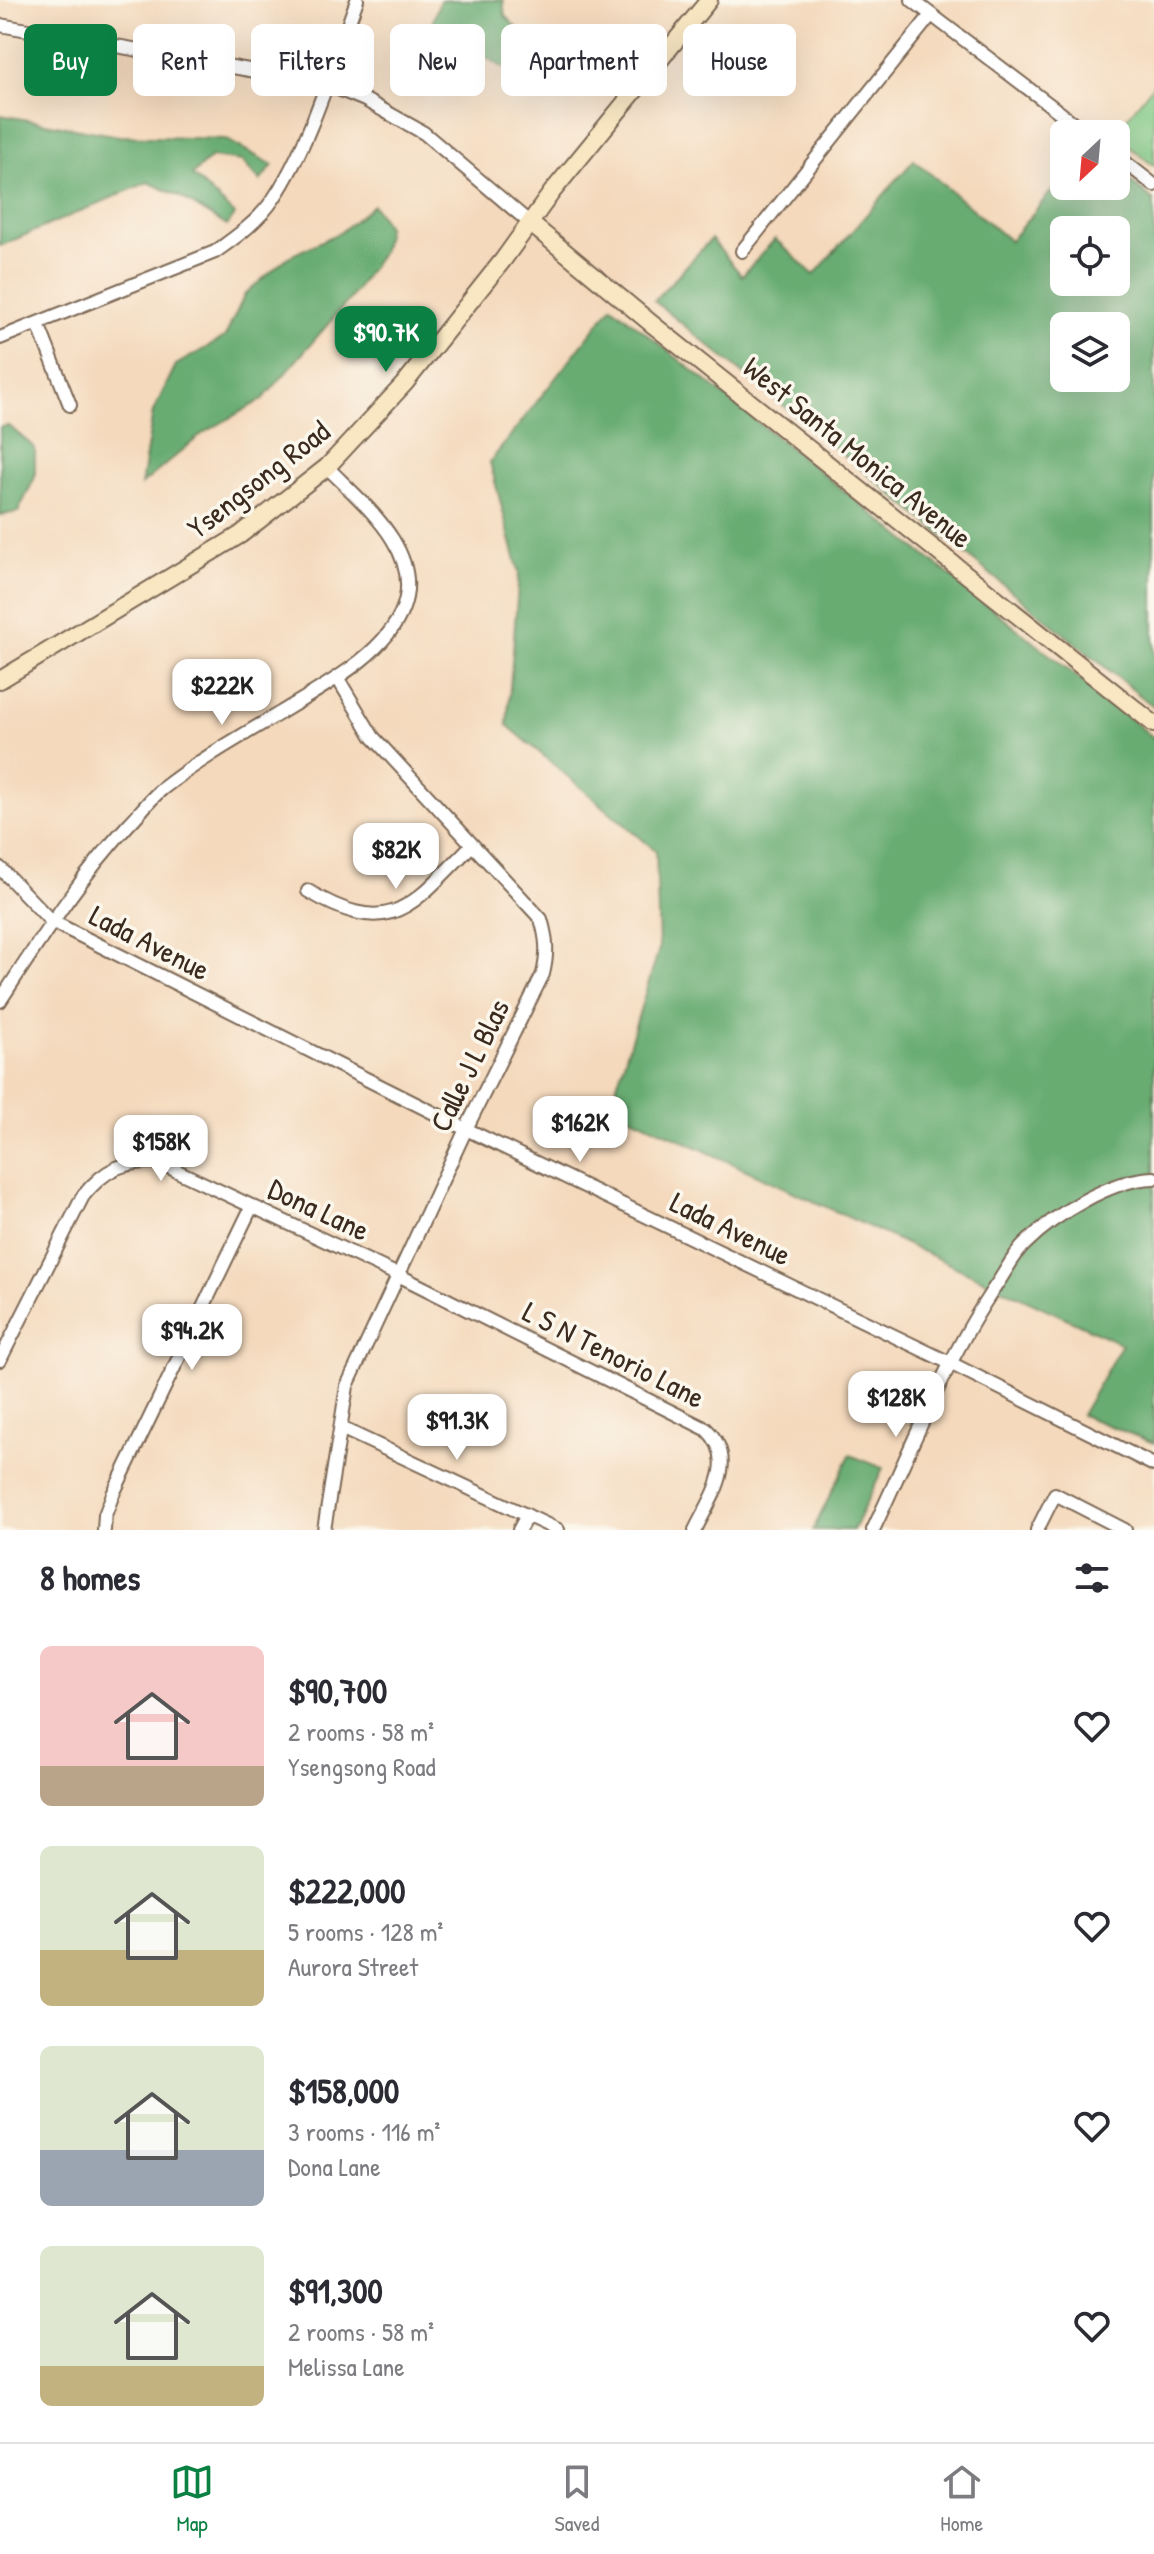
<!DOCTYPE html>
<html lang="en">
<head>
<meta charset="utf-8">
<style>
  :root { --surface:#fff; --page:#f7f7f7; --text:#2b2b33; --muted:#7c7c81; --line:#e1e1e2; --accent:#0b8043 }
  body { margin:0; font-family:"Patrick Hand",sans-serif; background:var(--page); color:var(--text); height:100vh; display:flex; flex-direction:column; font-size:30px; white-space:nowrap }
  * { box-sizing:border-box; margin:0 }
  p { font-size:26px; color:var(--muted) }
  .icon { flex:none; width:44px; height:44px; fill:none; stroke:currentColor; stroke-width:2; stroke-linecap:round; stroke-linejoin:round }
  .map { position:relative; height:1530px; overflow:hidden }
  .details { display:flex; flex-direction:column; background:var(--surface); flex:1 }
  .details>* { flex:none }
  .banner { position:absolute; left:24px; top:24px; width:1106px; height:72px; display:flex; gap:16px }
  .needle { width:52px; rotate:206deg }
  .fabs { position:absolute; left:1050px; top:120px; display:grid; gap:16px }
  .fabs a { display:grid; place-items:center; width:80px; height:80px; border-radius:12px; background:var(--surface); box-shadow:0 8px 32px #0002; font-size:40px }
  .price { position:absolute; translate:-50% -68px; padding:0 18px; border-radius:16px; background:#fff; color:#222; font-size:26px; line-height:52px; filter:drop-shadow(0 2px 4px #0008) }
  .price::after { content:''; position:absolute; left:50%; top:48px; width:24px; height:18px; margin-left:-12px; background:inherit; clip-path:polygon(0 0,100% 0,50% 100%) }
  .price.on { background:var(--accent); color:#fff }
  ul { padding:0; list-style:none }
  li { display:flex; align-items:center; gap:24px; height:200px; padding:0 40px }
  li span { display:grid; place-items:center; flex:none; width:224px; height:160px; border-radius:12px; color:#555 }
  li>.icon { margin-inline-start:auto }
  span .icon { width:96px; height:96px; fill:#fffc; stroke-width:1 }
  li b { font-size:34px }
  h2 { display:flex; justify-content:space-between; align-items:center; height:96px; padding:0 40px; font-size:34px }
  .chip { padding:0 28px; border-radius:12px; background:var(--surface); box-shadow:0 8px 32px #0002; font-size:28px; line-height:72px }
  .chip.on { background:var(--accent); color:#fff }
  .tabs { display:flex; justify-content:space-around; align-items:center; height:112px; border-top:2px solid var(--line); background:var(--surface); font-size:22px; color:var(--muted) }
  .tabs a { display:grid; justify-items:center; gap:4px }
  .tabs .on { color:var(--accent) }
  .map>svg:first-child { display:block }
</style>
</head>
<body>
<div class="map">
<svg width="1154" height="1530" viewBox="0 0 1154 1530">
  <rect width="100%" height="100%" fill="#fbf7ec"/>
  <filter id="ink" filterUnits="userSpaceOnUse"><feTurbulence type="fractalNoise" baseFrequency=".0125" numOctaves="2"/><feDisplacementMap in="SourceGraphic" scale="16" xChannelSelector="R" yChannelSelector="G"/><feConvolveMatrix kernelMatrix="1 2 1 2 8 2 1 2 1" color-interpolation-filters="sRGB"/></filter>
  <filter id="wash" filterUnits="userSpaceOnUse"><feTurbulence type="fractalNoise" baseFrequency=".006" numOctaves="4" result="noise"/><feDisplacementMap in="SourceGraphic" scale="32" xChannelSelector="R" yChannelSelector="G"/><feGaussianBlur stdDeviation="1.8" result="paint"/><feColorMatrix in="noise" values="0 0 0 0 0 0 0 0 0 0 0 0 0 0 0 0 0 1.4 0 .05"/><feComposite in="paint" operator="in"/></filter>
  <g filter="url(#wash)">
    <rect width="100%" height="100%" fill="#f4d9bc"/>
    <path fill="#7fc884" stroke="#5d7951" stroke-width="2" d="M1154 84V166L1114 134Z"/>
    <path fill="#67ac72" stroke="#516b48" stroke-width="2" fill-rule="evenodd" d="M440 0H503L505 16 544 55 507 70 432 24Z
      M0 115 119 136 225 139 273 165 260 181 242 161 211 157 192 175 235 215 227 226 179 196 148 182 0 246Z
      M914 160 1010 241 1064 176V186H1116V169L1154 201V707L654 301 711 239 742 276 775 239 814 275ZM1064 230H1116V282H1064ZM1064 326H1116V378H1064Z
      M373 205 387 226 383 250 350 299 263 399 202 434 141 485 153 412 176 365 225 337 245 294 288 257 341 232Z
      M612 306 1154 738V1443L1081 1415 1122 1344 610 1107 659 949 656 851 507 725 519 573 490 462Z
      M9 426 35 448V477L18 512 0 515V427Z
      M850 1455 883 1468 853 1530H813Z"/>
  </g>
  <g filter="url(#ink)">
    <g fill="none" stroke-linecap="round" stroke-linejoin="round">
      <defs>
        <path id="minor" d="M912 0 1088 134
          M0 25 326 84 365 100 424 133 530 223
          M1116 155 1154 185
          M742 251 931 15
          M38 324 70 405
          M0 338 215 252C236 237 259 221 274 198 310 144 334 62 357 0
          M0 868 51 921 466 1129 952 1364 1154 1465
          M308 891C392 941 412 905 471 846
          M0 1001C40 940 79 878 129 824 140 813 150 799 162 789 199 760 240 737 280 713 320 688 386 655 403 608 424 551 362 503 327 467
          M0 1360 83 1196C105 1169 122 1161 158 1162L398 1275 706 1429C740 1461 711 1497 695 1530
          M341 1428 558 1530
          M104 1530 105 1515 113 1494 252 1206
          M324 1530 347 1386 466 1129 543 974C548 953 547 939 541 919L373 737 337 677
          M519 1530 527 1515
          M873 1530C911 1450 947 1356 997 1284 1006 1271 1014 1254 1025 1244 1055 1214 1112 1179 1154 1178
          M1037 1530 1055 1494 1125 1530"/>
        <path id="secondary" d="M530 223 652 324 1154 724
          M0 680 240 535 327 467 405 383 503 260 552 192 709 0"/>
      </defs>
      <use href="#minor" stroke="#7c6755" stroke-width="16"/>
      <use href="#secondary" stroke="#7c6755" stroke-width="20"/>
      <use href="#minor" stroke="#fff" stroke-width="12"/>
      <use href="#secondary" stroke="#f9e7c3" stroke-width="16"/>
    </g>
  </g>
  <g text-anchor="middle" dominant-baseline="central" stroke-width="7" stroke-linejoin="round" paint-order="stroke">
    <g font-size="30" fill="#3b2a1e" stroke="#fbf7ec">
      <text transform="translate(858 452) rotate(39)">West Santa Monica Avenue</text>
      <text transform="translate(258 479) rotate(-38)">Ysengsong Road</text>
      <text transform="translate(150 942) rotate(27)">Lada Avenue</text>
      <text transform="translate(469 1065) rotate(-64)">Calle J L Blas</text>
      <text transform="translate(319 1209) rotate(25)">Dona Lane</text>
      <text transform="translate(731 1228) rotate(26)">Lada Avenue</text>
      <text transform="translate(614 1354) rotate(27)">L S N Tenorio Lane</text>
    </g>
  </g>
</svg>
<div class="fabs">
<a><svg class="needle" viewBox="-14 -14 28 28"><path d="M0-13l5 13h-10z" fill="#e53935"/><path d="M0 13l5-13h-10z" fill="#7c7c81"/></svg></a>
<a><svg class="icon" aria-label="locate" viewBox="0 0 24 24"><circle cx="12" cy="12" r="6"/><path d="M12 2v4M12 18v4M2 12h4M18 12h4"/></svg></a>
<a><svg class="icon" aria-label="layers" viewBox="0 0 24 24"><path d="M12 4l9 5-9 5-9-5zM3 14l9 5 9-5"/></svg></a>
</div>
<b class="price on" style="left:386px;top:374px">$90.7K</b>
<b class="price" style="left:222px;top:727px">$222K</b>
<b class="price" style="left:396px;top:891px">$82K</b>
<b class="price" style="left:580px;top:1164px">$162K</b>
<b class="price" style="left:161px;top:1183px">$158K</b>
<b class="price" style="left:192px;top:1372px">$94.2K</b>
<b class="price" style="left:896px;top:1439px">$128K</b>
<b class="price" style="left:457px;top:1462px">$91.3K</b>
<div class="banner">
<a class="chip on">Buy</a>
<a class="chip">Rent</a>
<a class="chip">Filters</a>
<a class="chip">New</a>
<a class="chip">Apartment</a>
<a class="chip">House</a>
</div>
</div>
<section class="details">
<h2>8 homes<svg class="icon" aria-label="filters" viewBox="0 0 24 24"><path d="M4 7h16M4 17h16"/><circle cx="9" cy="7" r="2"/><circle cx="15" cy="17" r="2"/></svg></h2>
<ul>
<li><span style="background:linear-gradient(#f6c9c9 75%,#b9a48a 0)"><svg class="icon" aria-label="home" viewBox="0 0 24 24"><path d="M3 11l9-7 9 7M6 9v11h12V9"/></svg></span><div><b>$90,700</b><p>2 rooms · 58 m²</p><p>Ysengsong Road</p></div><svg class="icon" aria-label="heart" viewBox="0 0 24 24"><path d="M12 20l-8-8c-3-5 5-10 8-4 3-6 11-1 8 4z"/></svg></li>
<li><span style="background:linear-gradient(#dfe7d0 65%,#c2b280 0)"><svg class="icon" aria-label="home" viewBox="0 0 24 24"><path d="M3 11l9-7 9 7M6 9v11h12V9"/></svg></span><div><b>$222,000</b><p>5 rooms · 128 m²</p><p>Aurora Street</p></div><svg class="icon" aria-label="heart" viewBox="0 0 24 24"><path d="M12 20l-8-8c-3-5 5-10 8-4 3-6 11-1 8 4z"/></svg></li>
<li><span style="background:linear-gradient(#dfe7d0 65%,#9aa5b1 0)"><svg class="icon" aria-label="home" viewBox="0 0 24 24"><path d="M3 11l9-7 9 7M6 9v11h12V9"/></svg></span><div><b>$158,000</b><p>3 rooms · 116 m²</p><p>Dona Lane</p></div><svg class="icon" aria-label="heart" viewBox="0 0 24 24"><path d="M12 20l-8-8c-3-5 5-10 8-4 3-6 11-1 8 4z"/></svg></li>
<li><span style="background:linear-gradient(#dfe7d0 75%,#c2b280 0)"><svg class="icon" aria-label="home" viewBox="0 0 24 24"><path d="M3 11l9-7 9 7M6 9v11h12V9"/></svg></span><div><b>$91,300</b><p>2 rooms · 58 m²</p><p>Melissa Lane</p></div><svg class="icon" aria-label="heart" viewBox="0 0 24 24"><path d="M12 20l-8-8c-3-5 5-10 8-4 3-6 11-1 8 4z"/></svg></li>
</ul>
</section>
<nav class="tabs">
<a class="on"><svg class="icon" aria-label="map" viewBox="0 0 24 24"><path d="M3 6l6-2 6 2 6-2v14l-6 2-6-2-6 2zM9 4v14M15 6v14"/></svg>Map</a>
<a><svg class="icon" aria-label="saved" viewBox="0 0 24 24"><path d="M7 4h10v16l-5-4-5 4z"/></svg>Saved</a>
<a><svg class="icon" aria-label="home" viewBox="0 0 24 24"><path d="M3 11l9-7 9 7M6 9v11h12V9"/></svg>Home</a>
</nav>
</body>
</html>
